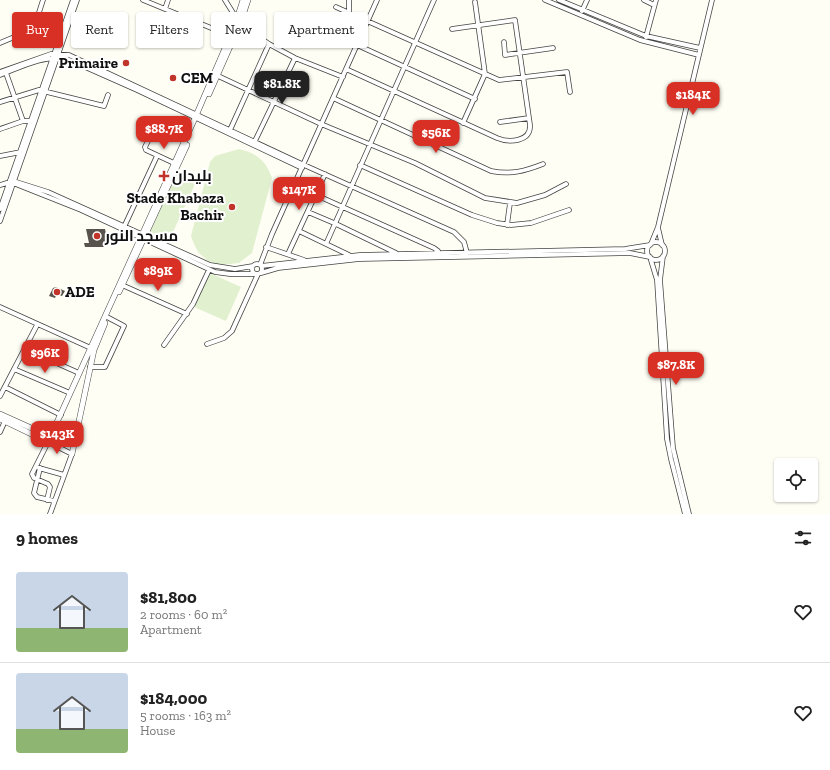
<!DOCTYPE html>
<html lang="en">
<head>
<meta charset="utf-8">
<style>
  :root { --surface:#fff; --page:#f6f6f6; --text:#222; --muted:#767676; --line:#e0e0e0; --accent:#d93025 }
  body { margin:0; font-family:"Zilla Slab",Cairo,serif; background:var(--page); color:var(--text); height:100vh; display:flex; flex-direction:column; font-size:15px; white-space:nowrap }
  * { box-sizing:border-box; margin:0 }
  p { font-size:13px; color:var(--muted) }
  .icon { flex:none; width:22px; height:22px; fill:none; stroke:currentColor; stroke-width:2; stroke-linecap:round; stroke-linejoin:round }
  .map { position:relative; height:514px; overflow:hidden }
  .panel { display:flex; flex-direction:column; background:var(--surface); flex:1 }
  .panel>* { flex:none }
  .banner { position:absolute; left:12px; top:12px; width:400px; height:36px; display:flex; gap:8px }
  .controls { position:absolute; left:774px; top:458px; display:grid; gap:8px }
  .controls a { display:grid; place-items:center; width:44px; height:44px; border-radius:4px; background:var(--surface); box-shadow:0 1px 3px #0004; font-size:20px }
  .price { position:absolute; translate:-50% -34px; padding:0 9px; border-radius:8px; background:var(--accent); color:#fff; font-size:13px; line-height:26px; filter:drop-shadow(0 1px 2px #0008) }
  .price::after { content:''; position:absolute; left:50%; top:24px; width:12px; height:9px; margin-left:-6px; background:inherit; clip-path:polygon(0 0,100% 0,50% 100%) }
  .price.active { background:#222; color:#fff }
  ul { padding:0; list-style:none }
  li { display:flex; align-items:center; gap:12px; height:100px; padding:0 16px }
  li+li { border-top:1px solid var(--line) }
  li span { display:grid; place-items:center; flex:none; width:112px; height:80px; border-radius:4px; color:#555 }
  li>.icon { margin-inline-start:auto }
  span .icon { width:48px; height:48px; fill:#fffc; stroke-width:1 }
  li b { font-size:17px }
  h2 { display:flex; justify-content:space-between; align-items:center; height:48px; padding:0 16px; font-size:17px }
  .pill { padding:0 14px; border-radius:4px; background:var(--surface); box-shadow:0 1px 3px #0004; font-size:14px; line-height:36px }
  .pill.active { background:var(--accent); color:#fff }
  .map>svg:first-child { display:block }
</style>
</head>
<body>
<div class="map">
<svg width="830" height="514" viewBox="0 0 830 514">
  <rect width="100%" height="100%" fill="#fffef4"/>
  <path fill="#e1f1cf" d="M239 149C256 153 266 160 272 178L252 253 239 263 221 265 208 261 198 252 194 244 191 236 210 162 215 156Z
    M176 176 195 184 168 243 149 234Z
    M212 274 241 287 226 321 194 307 209 275Z"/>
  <path fill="#59534d" d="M86 229H105L108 243H104L105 247H85L84 243H89Z
    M56 287 65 291 62 296 57 294 55 298 49 296 53 288Z"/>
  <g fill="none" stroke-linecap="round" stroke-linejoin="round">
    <defs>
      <path id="minor" d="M143 0 233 37
        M225 0 240 24 269 44 295 58 343 77
        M349 0V14
        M545 0 640 40 699 55
        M559 0 646 36 700 48
        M644 0 654 5
        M336 7 499 80 567 72 570 92
        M165 9 168 0
        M582 11 587 0
        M646 37 656 0
        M504 42 505 55 553 48
        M0 43 31 30 35 25 43 0
        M357 45 475 99
        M346 69 497 138C509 143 531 142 530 125L515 20 452 29
        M0 72 51 54 69 55 304 165 454 232 464 242 467 253
        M6 73 23 121
        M0 75C20 67 46 54 67 59L137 90 302 168
        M216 75 321 124 415 163 485 198 517 203 545 195 566 184
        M333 98 491 171C511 175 525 171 543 164
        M0 102 39 90 104 106 108 95
        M159 122 162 125 157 135H151L156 123Z
        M500 122 529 118
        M463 123 485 74 475 2
        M0 129 23 121H32
        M230 130 269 44
        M151 135 145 147 146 150 176 164
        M254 143 295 58
        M0 156 21 152
        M360 165 472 215 497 223 511 225 531 223 569 210
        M10 180 48 192 210 265 235 269 253 266
        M0 185 7 183H13L81 210 215 272 230 274H254
        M316 195 434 248 438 251 439 255
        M0 209 73 0
        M308 212 334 223 396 253
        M0 221 77 0
        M507 225 510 203
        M124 227 157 156
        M658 228 662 245
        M299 231 349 255
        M647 251a9 9 0 1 1 18 0a9 9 0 1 1-18 0Z
        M326 244 434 0
        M651 244 658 227 712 0
        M266 247 304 260
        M288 254 325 174
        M663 256 660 280 673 448 689 514
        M650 257 657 280 667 439 671 459 685 514
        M252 269a5 5 0 1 1 10 0a5 5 0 1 1-10 0Z
        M260 265 272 234 377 0
        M261 266 360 255 625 249 650 245
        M261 273 278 268 359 259 630 253 650 257
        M122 285 187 314
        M0 307 93 349
        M207 344 224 338 232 331 258 274
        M164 345 193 304 209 270
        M25 349 79 373
        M90 367H105L124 326 107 317
        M14 369 70 393
        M5 387 61 415
        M0 396 37 325
        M0 432 5 421
        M39 468 64 475
        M40 468 34 493 37 497 54 501
        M47 500 50 487 48 484 34 478 32 474 48 442 72 454 50 514"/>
      <path id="tertiary" d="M209 94 240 24 248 0
        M119 292 187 145
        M0 414 51 437
        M0 419 48 442 195 118 235 25 243 0
        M72 454 94 350 105 323"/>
    </defs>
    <use href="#minor" stroke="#434343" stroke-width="5.5"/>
    <use href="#tertiary" stroke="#434343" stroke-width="6"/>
    <use href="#minor" stroke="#fff" stroke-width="4"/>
    <use href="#tertiary" stroke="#fff" stroke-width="5"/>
  </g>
  <g fill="#c03429" stroke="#fff" stroke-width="1.5">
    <circle cx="126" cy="63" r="4"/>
    <circle cx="173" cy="78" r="4"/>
    <path d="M162 170h4v4h4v4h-4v4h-4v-4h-4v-4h4z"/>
    <circle cx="232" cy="207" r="4"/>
    <circle cx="97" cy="236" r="4"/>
    <circle cx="57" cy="292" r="4"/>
  </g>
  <g text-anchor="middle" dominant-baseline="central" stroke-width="4" stroke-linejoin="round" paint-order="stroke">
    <g font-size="15" font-weight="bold" fill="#101010" stroke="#fff" text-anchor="start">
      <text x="118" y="63" text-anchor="end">Primaire</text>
      <text x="181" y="78">CEM</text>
      <text x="172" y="176">بليدان</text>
      <text x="224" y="198" text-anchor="end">Stade Khabaza<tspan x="224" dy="17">Bachir</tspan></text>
      <text x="105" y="236">مسجد النور</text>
      <text x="65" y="292">ADE</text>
    </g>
  </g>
</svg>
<div class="controls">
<a><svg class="icon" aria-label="locate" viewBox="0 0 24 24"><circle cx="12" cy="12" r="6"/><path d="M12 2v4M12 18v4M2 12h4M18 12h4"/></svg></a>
</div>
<b class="price active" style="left:282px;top:105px">$81.8K</b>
<b class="price" style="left:693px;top:116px">$184K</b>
<b class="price" style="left:164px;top:150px">$88.7K</b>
<b class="price" style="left:436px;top:154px">$56K</b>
<b class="price" style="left:299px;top:211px">$147K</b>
<b class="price" style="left:158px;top:292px">$89K</b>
<b class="price" style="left:45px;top:374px">$96K</b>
<b class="price" style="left:676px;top:386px">$87.8K</b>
<b class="price" style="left:57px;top:455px">$143K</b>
<div class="banner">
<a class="pill active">Buy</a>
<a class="pill">Rent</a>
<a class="pill">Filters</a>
<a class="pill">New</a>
<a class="pill">Apartment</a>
</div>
</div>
<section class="panel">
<h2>9 homes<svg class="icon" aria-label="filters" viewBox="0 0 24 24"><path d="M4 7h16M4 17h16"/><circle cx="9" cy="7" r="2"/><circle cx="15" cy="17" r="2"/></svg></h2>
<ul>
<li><span style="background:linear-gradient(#c9d6e8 70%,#8fb573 0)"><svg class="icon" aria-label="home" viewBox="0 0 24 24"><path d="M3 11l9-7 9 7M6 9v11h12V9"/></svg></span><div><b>$81,800</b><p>2 rooms · 60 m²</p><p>Apartment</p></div><svg class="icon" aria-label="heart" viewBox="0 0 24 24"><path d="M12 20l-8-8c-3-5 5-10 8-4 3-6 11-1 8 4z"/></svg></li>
<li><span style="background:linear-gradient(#c9d6e8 70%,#8fb573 0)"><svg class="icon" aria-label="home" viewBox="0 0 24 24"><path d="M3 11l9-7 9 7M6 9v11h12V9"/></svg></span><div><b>$184,000</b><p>5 rooms · 163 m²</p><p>House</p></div><svg class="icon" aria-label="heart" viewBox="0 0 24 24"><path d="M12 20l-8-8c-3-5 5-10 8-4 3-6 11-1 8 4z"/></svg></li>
</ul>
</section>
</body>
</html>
